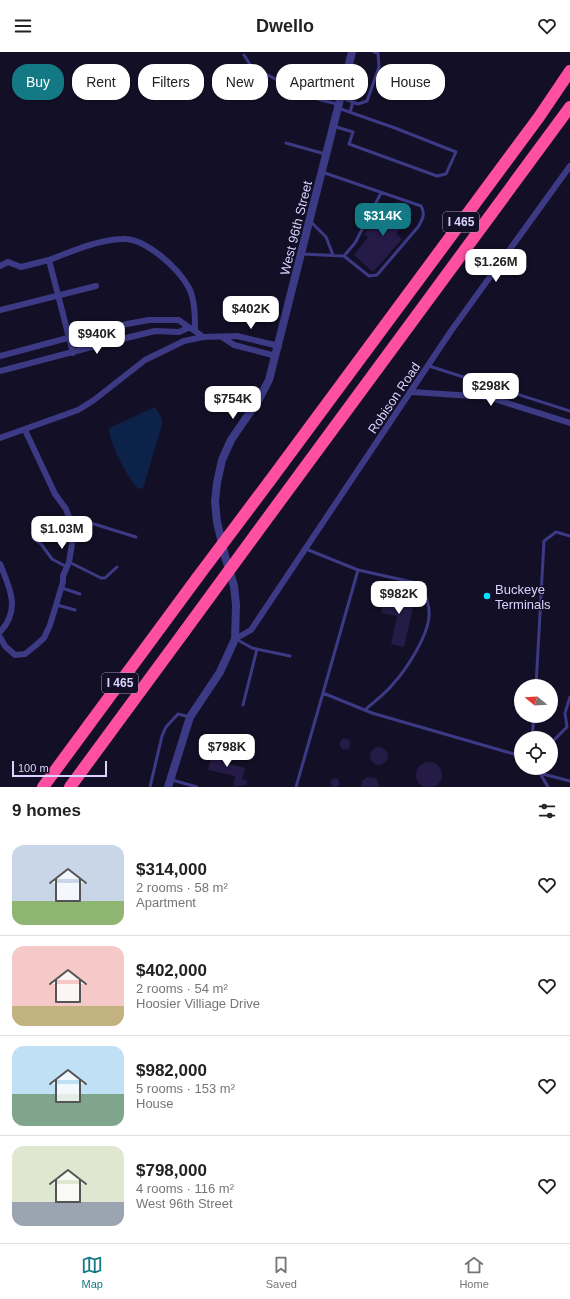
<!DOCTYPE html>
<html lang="en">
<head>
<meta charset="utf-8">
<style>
  :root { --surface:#fff; --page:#f6f6f6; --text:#222; --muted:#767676; --line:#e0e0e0; --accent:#137a85 }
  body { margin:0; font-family:Helvetica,sans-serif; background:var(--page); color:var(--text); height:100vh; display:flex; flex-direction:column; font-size:15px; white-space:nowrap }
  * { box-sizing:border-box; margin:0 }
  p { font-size:13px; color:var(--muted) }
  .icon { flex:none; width:22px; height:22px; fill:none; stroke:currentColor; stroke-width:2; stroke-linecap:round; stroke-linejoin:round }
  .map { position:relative; height:735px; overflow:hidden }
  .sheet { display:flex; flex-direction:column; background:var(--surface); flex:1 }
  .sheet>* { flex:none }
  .hud { position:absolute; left:12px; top:12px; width:546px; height:36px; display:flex; gap:8px }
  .needle { width:26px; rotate:288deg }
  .fabs { position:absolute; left:514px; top:627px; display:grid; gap:8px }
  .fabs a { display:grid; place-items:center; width:44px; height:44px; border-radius:50%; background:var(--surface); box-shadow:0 1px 3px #0004; font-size:20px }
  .scale { position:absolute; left:12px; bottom:10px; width:95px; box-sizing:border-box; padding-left:4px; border:2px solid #d9d4ff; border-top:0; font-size:11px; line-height:14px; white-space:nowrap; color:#d9d4ff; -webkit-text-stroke:3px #130f26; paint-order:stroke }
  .price { position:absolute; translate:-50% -34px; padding:0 9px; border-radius:8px; background:#fff; color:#222; font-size:13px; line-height:26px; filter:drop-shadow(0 1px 2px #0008) }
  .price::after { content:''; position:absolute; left:50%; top:24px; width:12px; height:9px; margin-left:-6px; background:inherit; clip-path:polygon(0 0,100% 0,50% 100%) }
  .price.current { background:var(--accent); color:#fff }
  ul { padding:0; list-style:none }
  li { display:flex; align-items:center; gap:12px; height:100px; padding:0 12px }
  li+li { border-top:1px solid var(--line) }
  li span { display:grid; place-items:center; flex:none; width:112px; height:80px; border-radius:12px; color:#555 }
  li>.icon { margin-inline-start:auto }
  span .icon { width:48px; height:48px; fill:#fffc; stroke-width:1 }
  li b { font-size:17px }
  h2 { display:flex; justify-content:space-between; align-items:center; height:48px; padding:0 12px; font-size:17px }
  .chip { padding:0 14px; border-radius:16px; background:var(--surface); box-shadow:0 1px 3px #0004; font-size:14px; line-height:36px }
  .chip.current { background:var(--accent); color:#fff }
  header { display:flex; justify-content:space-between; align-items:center; height:52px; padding:0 12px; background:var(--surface); font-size:18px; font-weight:800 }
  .tab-bar { display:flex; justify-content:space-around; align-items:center; height:56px; border-top:1px solid var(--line); background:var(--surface); font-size:11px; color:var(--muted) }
  .tab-bar a { display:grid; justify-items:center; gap:2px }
  .tab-bar .current { color:var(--accent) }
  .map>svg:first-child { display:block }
</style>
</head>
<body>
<header><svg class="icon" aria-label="menu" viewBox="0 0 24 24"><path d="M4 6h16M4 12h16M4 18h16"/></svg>Dwello<svg class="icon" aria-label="heart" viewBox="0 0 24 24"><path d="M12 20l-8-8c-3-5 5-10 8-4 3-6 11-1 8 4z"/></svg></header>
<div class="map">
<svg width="570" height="735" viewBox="0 0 570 735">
  <rect width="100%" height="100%" fill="#130f26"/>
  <path fill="#0c2248" d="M155 355 162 367V373L145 430 143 436 138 437C129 428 108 389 109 376Z"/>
  <path fill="#241b47" d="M397 149 413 162 396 182 402 187 373 220 354 203 368 185 364 182 368 177 371 179Z
    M385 540 415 547 404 595 391 592 397 564 381 561Z
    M339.5 692a5.5 5.5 0 1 1 11 0a5.5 5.5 0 1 1-11 0Z
    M370 704a9 9 0 1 1 18 0a9 9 0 1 1-18 0Z
    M214 697 225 699 222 710 245 716 242 727 247 728 246 733 233 735 235 724 208 718Z
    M416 723a13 13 0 1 1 26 0a13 13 0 1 1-26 0Z
    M367 725 376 726 380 735H361L362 729Z
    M330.5 731a4.5 4.5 0 1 1 9 0a4.5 4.5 0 1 1-9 0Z"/>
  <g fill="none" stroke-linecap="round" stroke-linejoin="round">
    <path stroke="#3d3a85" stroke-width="3" d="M244 3 251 14 279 29 286 35 321 48 337 52
      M342 46 358 52 367 49 379 15 378 1 374 0
      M350 60 353 50
      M333 74 353 80 349 92 437 124 446 122 456 100 395 76 338 56
      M286 91 325 102
      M310 169 326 185 333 203
      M302 202 344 204 369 224 377 223 418 175C422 168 426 162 421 154L322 120
      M344 204 355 191 381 141
      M429 314 570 359
      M68 464 136 485
      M33 486 41 492 52 507 67 515
      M306 497 358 518 323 641 372 661 521 704
      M69 510 101 526H105L117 515
      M358 518 421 532C425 542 430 553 429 564 428 584 406 618 393 632 385 642 375 649 366 657
      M62 536 80 542
      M57 553 75 558
      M236 587 252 596 290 604
      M536 634 544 489 556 480 570 484
      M243 653 257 597
      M567 675 565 661 570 645
      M532 686 534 664
      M551 691 567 675
      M537 716 548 735
      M539 721 570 729
      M172 728 197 735
      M150 735 162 684 166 675 178 662 190 665
      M296 735 323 641"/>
    <path stroke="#3d3a85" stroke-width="6" d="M0 214 8 210 21 215 49 208
      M0 258 96 234
      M222 285 234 293 276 304
      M73 301 49 208C73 199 97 188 122 187 145 185 179 217 189 236 195 248 195 265 195 278
      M0 304 105 276 149 268H179C187 275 195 278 203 285
      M0 319 122 287 155 279 179 280 188 276
      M412 340 488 345 570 371
      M0 386 78 358 94 348 145 308 184 289 203 285 237 284 279 294
      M0 512C10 536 21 558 0 580
      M0 585 5 594 15 603 25 602 35 594 44 586 50 573 63 530V524L69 510 73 486 70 468 66 457 55 442 25 378
      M235 587 251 578 451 279 570 114"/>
    <path stroke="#3d3a85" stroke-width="8" d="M168 735 190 665 220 620 235 587 236 553 234 534 225 504 217 470 215 449 217 431 222 408 231 388 259 347 269 328 352 0"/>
    <path stroke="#ff4fa3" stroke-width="12" d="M269 430 539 65 570 19
      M255 483 570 55
      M43 735 197 526
      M70 735 184 580"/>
    <path stroke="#ff4fa3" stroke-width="12" d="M197 526 269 430
      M184 580 255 483"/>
  </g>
  <circle fill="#00e5ff" stroke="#130f26" stroke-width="1.5" cx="487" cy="544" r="4"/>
  <g text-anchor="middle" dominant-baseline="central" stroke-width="3" stroke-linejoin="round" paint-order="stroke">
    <g fill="#130f26" stroke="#9e99be" stroke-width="1">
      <rect x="443" y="160" width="36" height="20" rx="3"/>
      <rect x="102" y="621" width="36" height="20" rx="3"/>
    </g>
    <g font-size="12" font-weight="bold" fill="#d9d4ff">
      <text x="461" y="170">I 465</text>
      <text x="120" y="631">I 465</text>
    </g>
    <g font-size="13" fill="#d9d4ff" stroke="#130f26">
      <text transform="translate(296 176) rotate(-76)">West 96th Street</text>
      <text transform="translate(394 346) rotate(-56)">Robison Road</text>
    </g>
    <g font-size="13" fill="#d9d4ff" stroke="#130f26" text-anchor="start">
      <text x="495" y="537">Buckeye<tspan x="495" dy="15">Terminals</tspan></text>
    </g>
  </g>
</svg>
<div class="fabs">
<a><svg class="needle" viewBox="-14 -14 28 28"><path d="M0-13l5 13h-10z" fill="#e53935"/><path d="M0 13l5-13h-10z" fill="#767676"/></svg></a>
<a><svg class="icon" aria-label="locate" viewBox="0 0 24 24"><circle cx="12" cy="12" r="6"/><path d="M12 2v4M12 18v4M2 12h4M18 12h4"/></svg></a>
</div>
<div class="scale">100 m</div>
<b class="price current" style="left:383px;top:185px">$314K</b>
<b class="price" style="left:496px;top:231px">$1.26M</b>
<b class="price" style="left:251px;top:278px">$402K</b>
<b class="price" style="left:97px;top:303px">$940K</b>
<b class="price" style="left:491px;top:355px">$298K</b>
<b class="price" style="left:233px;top:368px">$754K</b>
<b class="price" style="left:62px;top:498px">$1.03M</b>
<b class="price" style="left:399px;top:563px">$982K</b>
<b class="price" style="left:227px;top:716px">$798K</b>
<div class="hud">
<a class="chip current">Buy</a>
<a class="chip">Rent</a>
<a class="chip">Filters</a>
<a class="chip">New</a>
<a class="chip">Apartment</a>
<a class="chip">House</a>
</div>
</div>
<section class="sheet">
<h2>9 homes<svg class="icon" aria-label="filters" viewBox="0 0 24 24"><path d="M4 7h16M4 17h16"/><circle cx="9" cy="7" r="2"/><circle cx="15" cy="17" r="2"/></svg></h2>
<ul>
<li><span style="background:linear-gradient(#c9d6e8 70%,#8fb573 0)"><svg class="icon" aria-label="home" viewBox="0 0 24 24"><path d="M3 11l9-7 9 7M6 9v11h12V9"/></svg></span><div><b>$314,000</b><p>2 rooms · 58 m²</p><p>Apartment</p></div><svg class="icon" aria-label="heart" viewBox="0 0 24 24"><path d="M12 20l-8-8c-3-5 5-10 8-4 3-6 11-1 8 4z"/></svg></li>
<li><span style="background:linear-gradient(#f6c9c9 75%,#c2b280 0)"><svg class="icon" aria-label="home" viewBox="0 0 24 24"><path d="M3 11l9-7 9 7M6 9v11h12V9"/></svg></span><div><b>$402,000</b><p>2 rooms · 54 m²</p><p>Hoosier Villiage Drive</p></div><svg class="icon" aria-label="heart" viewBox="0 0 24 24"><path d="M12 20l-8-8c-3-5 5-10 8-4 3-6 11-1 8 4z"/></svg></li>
<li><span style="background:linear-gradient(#bfe0f5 60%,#7fa58c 0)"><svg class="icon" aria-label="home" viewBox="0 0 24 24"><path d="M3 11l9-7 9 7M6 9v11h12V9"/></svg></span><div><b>$982,000</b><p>5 rooms · 153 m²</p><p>House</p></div><svg class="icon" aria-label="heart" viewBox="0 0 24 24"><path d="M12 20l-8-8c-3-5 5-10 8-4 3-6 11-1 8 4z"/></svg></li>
<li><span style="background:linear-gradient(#dfe7d0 70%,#9aa5b1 0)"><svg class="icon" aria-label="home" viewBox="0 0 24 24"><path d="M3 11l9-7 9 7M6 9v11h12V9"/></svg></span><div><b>$798,000</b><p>4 rooms · 116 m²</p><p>West 96th Street</p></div><svg class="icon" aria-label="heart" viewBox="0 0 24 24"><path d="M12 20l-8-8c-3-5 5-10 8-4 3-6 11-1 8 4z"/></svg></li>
</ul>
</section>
<nav class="tab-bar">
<a class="current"><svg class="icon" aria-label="map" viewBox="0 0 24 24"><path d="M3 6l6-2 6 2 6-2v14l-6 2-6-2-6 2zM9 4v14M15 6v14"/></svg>Map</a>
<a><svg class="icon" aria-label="saved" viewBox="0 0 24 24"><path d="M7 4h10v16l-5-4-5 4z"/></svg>Saved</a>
<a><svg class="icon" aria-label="home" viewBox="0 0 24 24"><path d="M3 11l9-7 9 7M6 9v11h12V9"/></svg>Home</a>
</nav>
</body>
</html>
